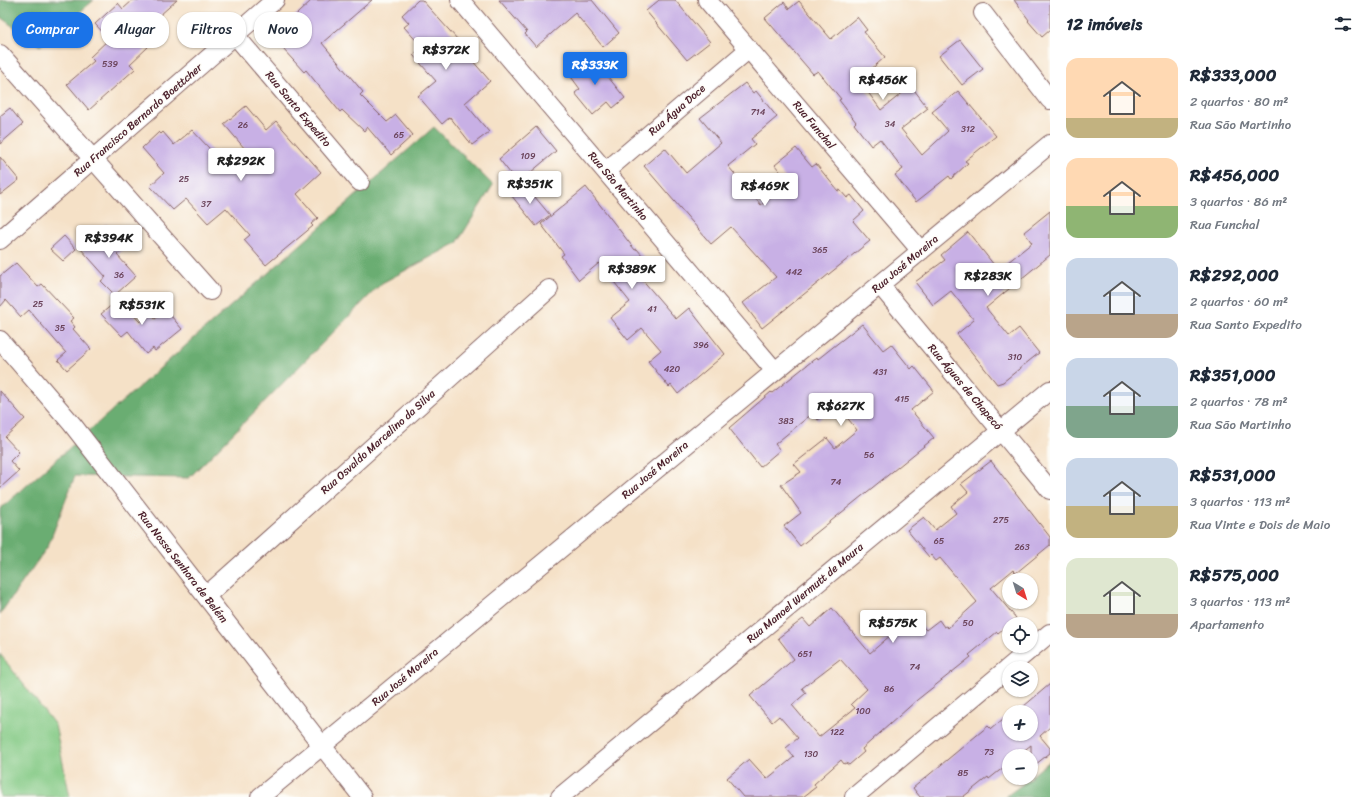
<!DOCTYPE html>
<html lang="pt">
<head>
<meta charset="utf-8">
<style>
  :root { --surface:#fff; --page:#f2f2f3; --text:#1f2937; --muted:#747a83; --accent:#1a73e8 }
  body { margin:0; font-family:Sriracha,sans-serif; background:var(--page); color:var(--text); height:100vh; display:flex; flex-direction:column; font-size:15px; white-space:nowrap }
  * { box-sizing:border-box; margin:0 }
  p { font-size:13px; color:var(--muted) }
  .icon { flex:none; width:22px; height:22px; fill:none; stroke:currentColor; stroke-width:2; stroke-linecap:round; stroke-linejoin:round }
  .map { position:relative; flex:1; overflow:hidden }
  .details { display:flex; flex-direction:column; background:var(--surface); width:320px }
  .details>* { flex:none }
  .top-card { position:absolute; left:12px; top:12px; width:380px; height:36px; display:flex; gap:8px }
  .needle { width:26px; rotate:142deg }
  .buttons { position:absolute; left:1002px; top:573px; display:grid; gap:8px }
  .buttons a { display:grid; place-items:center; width:36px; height:36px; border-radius:50%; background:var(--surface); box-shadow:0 1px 3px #0004; font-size:20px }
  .price { position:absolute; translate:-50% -34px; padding:0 9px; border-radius:4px; background:#fff; color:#222; font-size:13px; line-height:26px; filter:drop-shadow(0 1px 2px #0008) }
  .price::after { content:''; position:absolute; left:50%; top:24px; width:12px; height:9px; margin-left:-6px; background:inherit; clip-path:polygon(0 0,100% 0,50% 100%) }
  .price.active { background:var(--accent); color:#fff }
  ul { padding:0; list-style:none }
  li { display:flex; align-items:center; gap:12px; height:100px; padding:0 16px }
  li span { display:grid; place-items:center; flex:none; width:112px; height:80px; border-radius:12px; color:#555 }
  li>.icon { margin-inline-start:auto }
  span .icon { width:48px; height:48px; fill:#fffc; stroke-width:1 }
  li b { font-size:17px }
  h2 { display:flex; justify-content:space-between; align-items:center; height:48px; padding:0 16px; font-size:17px }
  .chip { padding:0 14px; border-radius:16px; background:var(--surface); box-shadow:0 1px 3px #0004; font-size:14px; line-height:36px }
  .chip.active { background:var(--accent); color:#fff }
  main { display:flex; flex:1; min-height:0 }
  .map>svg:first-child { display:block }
</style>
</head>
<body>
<main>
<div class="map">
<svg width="1050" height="797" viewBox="0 0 1050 797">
  <rect width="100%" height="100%" fill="#fdfcf7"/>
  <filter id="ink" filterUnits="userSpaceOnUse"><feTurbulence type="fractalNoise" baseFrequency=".025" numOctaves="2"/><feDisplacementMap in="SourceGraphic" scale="8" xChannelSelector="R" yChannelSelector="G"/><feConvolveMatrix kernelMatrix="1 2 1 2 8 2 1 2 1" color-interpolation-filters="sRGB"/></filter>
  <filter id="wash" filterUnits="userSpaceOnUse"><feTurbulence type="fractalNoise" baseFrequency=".012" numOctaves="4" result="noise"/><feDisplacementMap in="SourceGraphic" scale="16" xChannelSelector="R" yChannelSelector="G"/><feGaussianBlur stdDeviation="0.9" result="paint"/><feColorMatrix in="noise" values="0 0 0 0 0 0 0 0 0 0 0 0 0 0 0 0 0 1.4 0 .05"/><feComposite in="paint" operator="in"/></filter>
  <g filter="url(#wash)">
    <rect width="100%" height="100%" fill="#f5e1c7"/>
    <path fill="#83c984" stroke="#667458" d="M0 654 55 725 70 797H0Z"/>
    <path fill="#6aad72" stroke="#5a664e" d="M0 0H94L40 46 0 17Z
      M434 127 493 185 457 243 382 283 189 478 75 476 48 546 0 614V509Z
      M1050 761V797H1005L1031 778V776Z"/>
    <g id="blocks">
      <path fill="#c8b0e5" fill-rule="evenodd" d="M133 0H177L142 31 146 35 141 39 148 47 130 64 135 69 89 110 67 84 94 61 90 57 109 39 95 24 118 3 123 9Z
        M312 0H372L322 43 363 92 360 95 387 122 396 115 413 135 391 155 367 127 364 131 342 110 340 112 306 70 304 72 272 37Z
        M418 0H422L467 50 465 52 490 81 465 103 489 132 472 145 450 117 442 124 418 96 436 81 413 55 422 47 404 27 409 23 402 15Z
        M499 0H592L619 33 603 47 575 13 536 47 525 34 527 32Z
        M659 0H675L710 42 687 60 646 11Z
        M1014 0H1050V30L1042 37 1028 21 1029 20Z
        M799 1 831 39 857 17 867 30 864 32 885 57 859 80 881 110 911 86 928 108 901 129 922 155 948 131 932 112 958 91 996 136 965 161 968 163 951 179 949 176 916 202 895 175 903 169 880 139 871 146 854 124 856 122 839 100 841 99 818 71 813 74 765 18 784 2 789 9Z
        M960 40 983 69 962 85 939 56Z
        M592 55 601 66 600 67 625 98 613 108 608 102 593 115 575 93 580 89 569 74Z
        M745 83 753 93 756 91 777 117 751 139 755 144 728 166 761 205 789 183 775 165 796 148 812 167 816 164 838 191 840 190 847 198 851 195 864 211 853 221 870 241 762 328 743 303 776 277 731 227 711 244 644 166 665 148 686 173 721 143 700 118Z
        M246 106 266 130 276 121 321 172 297 194 318 218 311 224 313 226 266 265 244 240 250 235 226 208 208 223 186 199 173 210 150 186 164 173 142 148 159 132 161 134 163 132 174 145 192 130 226 166 245 149 224 124Z
        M10 108 23 124 0 144V116Z
        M536 127 556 151 518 183 499 159Z
        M0 157 19 180 0 195Z
        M524 184 550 215 536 226 511 195Z
        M586 187 635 250 637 249 652 267 640 277 676 319 689 308 725 354 678 394 671 385 669 387 648 361 661 350 642 328 628 340 610 318 630 302 599 263 579 280 561 256 564 254 541 224Z
        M1050 211V255L986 308 1009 336 1019 328 1039 353 1003 382 997 384 957 334 974 320 951 291 933 305 915 282 945 260 941 255 968 232 998 270 1032 243 1024 232Z
        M106 224 126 247 117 255 136 276 115 295 101 281 106 277 80 248Z
        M64 236 76 249 63 261 50 249Z
        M16 263 38 287 42 284 74 318 70 321 75 327 73 329 91 349 67 370 58 360 66 353 29 310 21 317 6 300 0 307V276Z
        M119 299 140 322 151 313 155 319 166 310 182 329 155 351 153 348 146 354 128 331 122 336 101 314Z
        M862 324 883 350 891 344 911 369 914 366 934 391 911 410 934 438 800 546 784 526 801 513 781 485 801 472 794 464 827 438 835 448 857 430 837 405 818 420 813 413 775 444 780 450 760 467 729 428 771 392 772 393 817 357 818 359Z
        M0 391 25 419 5 437 19 452 10 461 19 471 0 488Z
        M991 461 1050 537V545L1016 573 1013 570 991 588 1016 618 998 633 997 632 969 655 971 657 917 700 862 749 864 752 849 765 846 763 844 764 841 760 814 784 816 787 803 797H743L727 778 749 759 767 779 794 757 786 748 798 738 779 716 772 722 750 696 794 659 778 638 803 619 810 627 832 608 870 653 913 616 926 630 939 620 944 627 946 626 948 628 977 602 940 558 936 561 931 555 929 557 907 530 924 517 935 530 956 513 951 506 968 492 961 484ZM840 659 867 689 851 704 855 708 819 737 792 705 806 693 802 688Z
        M1050 684V727L1040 736 1050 748V753L1031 768V745L1017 756H1009V763L989 779 988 777 963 797H920L913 788 988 726 991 729 1009 714V734H1031V712H1017Z"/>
    </g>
  </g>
  <g filter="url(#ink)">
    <use href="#blocks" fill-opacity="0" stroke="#866362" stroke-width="1"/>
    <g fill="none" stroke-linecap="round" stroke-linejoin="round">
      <defs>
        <path id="street" d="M460 0 775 371
          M707 0 921 251
          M983 13 1050 100
          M235 35 360 182
          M0 54 210 291
          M606 171 749 49
          M0 240 275 0
          M880 285 1050 490
          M0 340 72 424 362 797
          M206 596 549 289
          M260 797 1050 144
          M560 797 1050 390
          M854 797 1050 633"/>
      </defs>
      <use href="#street" stroke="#866362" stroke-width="20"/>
      <use href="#street" stroke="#fff" stroke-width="18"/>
    </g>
  </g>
  <g text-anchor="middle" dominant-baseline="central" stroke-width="3" stroke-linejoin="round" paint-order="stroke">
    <g font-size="9" fill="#6a435a">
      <text x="110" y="64">539</text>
      <text x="758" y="112">714</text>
      <text x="890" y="124">34</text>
      <text x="243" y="125">26</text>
      <text x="968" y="129">312</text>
      <text x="399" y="135">65</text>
      <text x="528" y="156">109</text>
      <text x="184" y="179">25</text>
      <text x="206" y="204">37</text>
      <text x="820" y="250">365</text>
      <text x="794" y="272">442</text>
      <text x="119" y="275">36</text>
      <text x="38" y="304">25</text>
      <text x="652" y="309">41</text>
      <text x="60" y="328">35</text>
      <text x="701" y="345">396</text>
      <text x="1015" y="357">310</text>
      <text x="672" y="369">420</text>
      <text x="880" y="372">431</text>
      <text x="902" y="399">415</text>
      <text x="786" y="421">383</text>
      <text x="869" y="455">56</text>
      <text x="836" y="482">74</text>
      <text x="1001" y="520">275</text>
      <text x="939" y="541">65</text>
      <text x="1022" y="547">263</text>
      <text x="968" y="623">50</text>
      <text x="805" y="654">651</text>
      <text x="915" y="667">74</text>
      <text x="889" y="689">86</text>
      <text x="863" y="711">100</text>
      <text x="837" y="732">122</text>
      <text x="989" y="752">73</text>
      <text x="811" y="754">130</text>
      <text x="963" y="773">85</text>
    </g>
    <g font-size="11" fill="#4a1f2b" stroke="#fdfcf7">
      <text transform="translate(298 109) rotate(50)">Rua Santo Expedito</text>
      <text transform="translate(677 110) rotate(-41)">Rua Água Doce</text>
      <text transform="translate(138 120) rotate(-41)">Rua Francisco Bernardo Boettcher</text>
      <text transform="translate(814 125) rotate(50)">Rua Funchal</text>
      <text transform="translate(618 186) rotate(50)">Rua São Martinho</text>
      <text transform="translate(905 264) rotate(-40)">Rua José Moreira</text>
      <text transform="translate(965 387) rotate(50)">Rua Águas de Chapecó</text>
      <text transform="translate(378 442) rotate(-42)">Rua Osvaldo Marcelino da Silva</text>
      <text transform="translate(655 470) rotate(-40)">Rua José Moreira</text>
      <text transform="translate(183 567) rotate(52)">Rua Nossa Senhora de Belém</text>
      <text transform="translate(805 593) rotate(-40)">Rua Manoel Wermutt de Moura</text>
      <text transform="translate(405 677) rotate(-40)">Rua José Moreira</text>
    </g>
  </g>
</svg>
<div class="buttons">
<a><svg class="needle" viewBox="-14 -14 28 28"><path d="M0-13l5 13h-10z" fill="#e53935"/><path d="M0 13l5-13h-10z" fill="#747a83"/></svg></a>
<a><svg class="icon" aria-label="locate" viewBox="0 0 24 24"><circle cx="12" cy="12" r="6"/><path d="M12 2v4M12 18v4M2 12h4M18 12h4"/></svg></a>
<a><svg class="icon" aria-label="layers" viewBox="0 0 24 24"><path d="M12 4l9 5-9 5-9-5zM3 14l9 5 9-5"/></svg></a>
<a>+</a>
<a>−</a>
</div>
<b class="price" style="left:446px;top:71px">R$372K</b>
<b class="price active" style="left:595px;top:86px">R$333K</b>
<b class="price" style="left:883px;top:101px">R$456K</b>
<b class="price" style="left:241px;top:182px">R$292K</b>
<b class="price" style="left:530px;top:205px">R$351K</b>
<b class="price" style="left:765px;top:207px">R$469K</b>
<b class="price" style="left:109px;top:259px">R$394K</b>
<b class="price" style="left:632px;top:290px">R$389K</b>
<b class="price" style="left:988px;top:297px">R$283K</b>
<b class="price" style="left:142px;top:326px">R$531K</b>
<b class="price" style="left:841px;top:427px">R$627K</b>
<b class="price" style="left:893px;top:644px">R$575K</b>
<div class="top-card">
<a class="chip active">Comprar</a>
<a class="chip">Alugar</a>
<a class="chip">Filtros</a>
<a class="chip">Novo</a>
</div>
</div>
<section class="details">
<h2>12 imóveis<svg class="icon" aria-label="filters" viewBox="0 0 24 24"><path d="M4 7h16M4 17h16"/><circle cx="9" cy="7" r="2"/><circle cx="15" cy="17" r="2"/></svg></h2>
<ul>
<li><span style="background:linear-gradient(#ffd9b3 75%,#c2b280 0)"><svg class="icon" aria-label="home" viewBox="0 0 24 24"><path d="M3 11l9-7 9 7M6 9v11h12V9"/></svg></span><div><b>R$333,000</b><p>2 quartos · 80 m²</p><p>Rua São Martinho</p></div></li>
<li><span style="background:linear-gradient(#ffd9b3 60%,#8fb573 0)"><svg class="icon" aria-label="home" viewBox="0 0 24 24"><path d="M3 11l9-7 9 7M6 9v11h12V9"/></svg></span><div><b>R$456,000</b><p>3 quartos · 86 m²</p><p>Rua Funchal</p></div></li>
<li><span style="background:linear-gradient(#c9d6e8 70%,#b9a48a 0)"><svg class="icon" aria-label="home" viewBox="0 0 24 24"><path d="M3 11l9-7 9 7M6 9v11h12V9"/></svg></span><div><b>R$292,000</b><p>2 quartos · 60 m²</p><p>Rua Santo Expedito</p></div></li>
<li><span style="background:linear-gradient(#c9d6e8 60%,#7fa58c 0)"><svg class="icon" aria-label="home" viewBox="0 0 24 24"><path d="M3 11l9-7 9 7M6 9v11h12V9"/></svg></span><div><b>R$351,000</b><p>2 quartos · 78 m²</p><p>Rua São Martinho</p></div></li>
<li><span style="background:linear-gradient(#c9d6e8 60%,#c2b280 0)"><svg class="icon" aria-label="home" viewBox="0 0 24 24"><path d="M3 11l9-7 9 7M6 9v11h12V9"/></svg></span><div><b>R$531,000</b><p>3 quartos · 113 m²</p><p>Rua Vinte e Dois de Maio</p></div></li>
<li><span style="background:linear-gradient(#dfe7d0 70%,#b9a48a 0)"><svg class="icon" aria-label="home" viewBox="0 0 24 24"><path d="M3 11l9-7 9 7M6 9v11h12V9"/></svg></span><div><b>R$575,000</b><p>3 quartos · 113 m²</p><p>Apartamento</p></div></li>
</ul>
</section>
</main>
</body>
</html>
